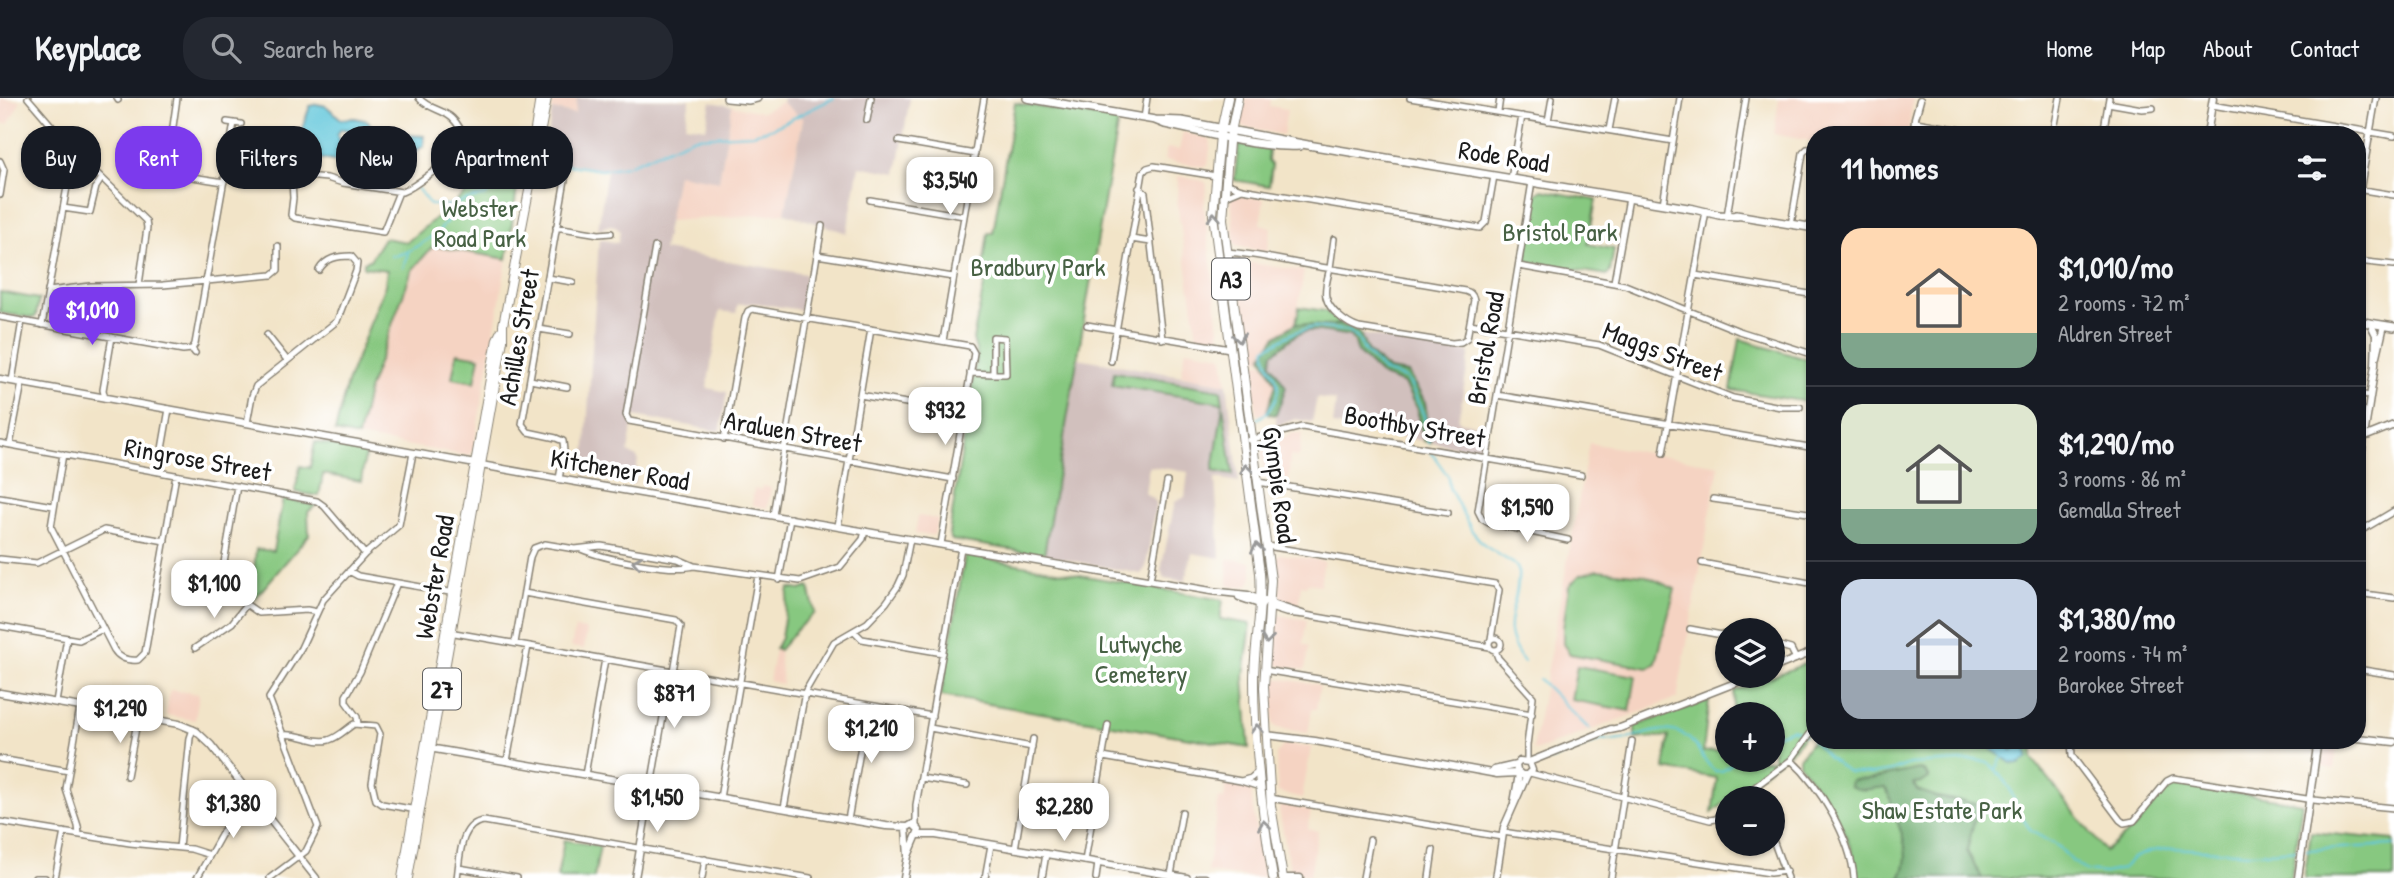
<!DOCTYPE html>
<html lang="en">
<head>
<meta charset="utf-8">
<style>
  :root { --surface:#171b24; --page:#242831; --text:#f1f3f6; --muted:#9ea1a6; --line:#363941; --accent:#7c3aed }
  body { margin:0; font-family:"Patrick Hand",sans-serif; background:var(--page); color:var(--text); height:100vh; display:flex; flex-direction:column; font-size:26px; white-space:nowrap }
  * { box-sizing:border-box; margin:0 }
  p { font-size:23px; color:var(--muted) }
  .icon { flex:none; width:38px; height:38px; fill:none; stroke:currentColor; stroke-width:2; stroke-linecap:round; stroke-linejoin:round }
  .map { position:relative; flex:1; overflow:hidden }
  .details { position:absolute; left:1806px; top:28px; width:560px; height:623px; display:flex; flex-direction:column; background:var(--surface); border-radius:28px; box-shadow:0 2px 5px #0004 }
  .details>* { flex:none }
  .guide { position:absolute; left:21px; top:28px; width:665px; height:63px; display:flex; gap:14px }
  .fabs { position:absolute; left:1715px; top:520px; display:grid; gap:14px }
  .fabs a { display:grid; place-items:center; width:70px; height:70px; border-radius:50%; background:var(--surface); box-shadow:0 2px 5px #0004; font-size:35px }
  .price { position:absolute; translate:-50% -60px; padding:0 16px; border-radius:14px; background:#fff; color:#222; font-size:23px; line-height:46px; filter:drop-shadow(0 2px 4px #0008) }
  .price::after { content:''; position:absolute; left:50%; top:42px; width:21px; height:16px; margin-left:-10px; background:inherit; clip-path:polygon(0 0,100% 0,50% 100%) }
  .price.current { background:var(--accent); color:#fff }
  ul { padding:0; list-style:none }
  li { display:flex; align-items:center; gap:21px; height:175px; padding:0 35px }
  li+li { border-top:2px solid var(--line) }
  li span { display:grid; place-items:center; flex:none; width:196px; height:140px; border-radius:21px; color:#555 }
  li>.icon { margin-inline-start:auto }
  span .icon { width:84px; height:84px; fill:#fffc; stroke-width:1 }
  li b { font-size:30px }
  h2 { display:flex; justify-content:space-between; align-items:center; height:84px; padding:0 35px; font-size:30px }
  .chip { padding:0 24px; border-radius:28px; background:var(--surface); box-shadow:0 2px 5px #0004; font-size:24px; line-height:63px }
  .chip.current { background:var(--accent); color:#fff }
  header { display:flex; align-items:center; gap:42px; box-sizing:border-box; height:98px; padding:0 35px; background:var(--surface); border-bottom:2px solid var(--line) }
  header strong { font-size:33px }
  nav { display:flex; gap:38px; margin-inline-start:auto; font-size:24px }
  .search { width:490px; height:63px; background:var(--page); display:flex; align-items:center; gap:18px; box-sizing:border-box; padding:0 24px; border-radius:28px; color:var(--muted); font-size:26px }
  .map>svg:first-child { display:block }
</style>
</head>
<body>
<header>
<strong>Keyplace</strong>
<div class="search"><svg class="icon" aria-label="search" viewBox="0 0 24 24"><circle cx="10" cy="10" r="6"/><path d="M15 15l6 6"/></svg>Search here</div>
<nav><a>Home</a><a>Map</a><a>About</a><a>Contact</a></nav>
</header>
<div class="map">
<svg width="2394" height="780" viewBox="0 0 2394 780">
  <rect width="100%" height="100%" fill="#fff"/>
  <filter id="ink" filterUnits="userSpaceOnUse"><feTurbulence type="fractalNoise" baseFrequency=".0143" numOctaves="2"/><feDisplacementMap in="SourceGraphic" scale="14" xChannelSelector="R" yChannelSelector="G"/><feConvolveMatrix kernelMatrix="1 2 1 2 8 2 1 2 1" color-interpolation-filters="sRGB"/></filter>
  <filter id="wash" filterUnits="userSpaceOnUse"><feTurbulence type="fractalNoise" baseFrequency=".00686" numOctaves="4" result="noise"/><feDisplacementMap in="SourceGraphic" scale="28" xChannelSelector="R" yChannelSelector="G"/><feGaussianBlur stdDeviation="1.57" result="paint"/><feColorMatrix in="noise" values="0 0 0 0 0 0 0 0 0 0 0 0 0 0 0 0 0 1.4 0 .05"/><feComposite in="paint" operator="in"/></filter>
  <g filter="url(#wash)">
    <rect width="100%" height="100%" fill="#f2e4c8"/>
    <path fill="#f5d3c2" d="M0 0 21 3 8 26 0 25Z
      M554 0H577L575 16 552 12Z
      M1246 0H1271L1270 8 1287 11 1283 37 1243 29 1240 25Z
      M1779 0H1913L1908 37H1815V44L1774 36Z
      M782 4 803 20 785 115 668 123 677 75 719 82 732 8 762 14Z
      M1183 34 1208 40 1211 44 1208 67 1205 69 1164 62 1167 50 1179 52Z
      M1178 78 1204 83 1207 86 1204 109 1220 239 1218 243 1197 239 1177 104Z
      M1236 96 1264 101 1260 126 1271 129 1267 154 1236 148 1234 145 1231 99Z
      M433 148 507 161 473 353 469 358 358 339 368 293 413 172Z
      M1239 163 1304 173 1296 225 1275 239 1261 261 1250 260 1238 167Z
      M1186 251 1221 257 1223 260 1227 286 1181 277Z
      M1250 265H1264L1276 286 1265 316 1257 317Z
      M1293 335H1302L1299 359 1290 358 1289 383 1265 380 1262 356 1265 348Z
      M1589 345 1719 367 1677 600 1535 653 1533 651Z
      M762 388 771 390 767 410 752 407 754 391 761 392Z
      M918 418 938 421 934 437 915 436Z
      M1280 456 1324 463 1320 487 1307 485 1306 488 1301 487 1299 509 1279 504 1280 483 1276 460Z
      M1228 461 1252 464V480L1249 487 1241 489 1228 487Z
      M1279 517 1307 522 1303 546 1309 548 1305 572 1274 567 1275 543Z
      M575 530 587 532 584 551 571 549Z
      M775 551 779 552 782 586 769 583Z
      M1275 580 1320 587 1316 611H1312L1308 635 1277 630 1273 626 1272 583Z
      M170 592 199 596 195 622 166 617Z
      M2325 644H2338L2334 671 2321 669Z
      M1288 647 1311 649 1302 700 1278 694 1276 657 1283 648Z
      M1226 686 1251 690 1253 713 1264 778 1257 780 1207 774 1219 700 1224 701Z
      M1283 707 1311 712 1308 731 1318 733 1310 778 1290 772 1279 711Z"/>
    <path fill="#d1c0bd" d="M577 0 690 1 685 27 706 30 711 4 732 8 719 83 677 76 663 152 805 176 806 179 801 212 756 205 738 206 736 215 720 213 707 290 727 294 721 330 718 333 634 318 628 354 638 360 635 386 589 376 584 378 599 141 618 145 620 133 616 128 610 127 598 131 607 72 544 61 552 12 575 16Z
      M783 0H910L897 75 859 68 847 135 785 115 803 21 782 4Z
      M1311 232 1350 238 1358 255 1382 278 1404 286 1417 311 1424 343 1333 327 1336 303 1317 300 1312 324 1295 321 1276 328V317L1281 282 1271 265 1273 255 1283 250 1296 236Z
      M1360 236 1470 254 1458 323 1484 328 1480 353 1431 344V338L1408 275 1390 272 1378 264 1368 254Z
      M1078 260 1227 286 1239 384 1215 380 1220 460 1192 455 1185 483 1164 480 1161 472 1175 404 1185 399 1188 374 1149 368 1145 395 1156 404 1146 469 1141 476 1044 457Z"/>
    <path fill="#87c880" stroke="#52724e" stroke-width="2" d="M1015 5 1118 22 1044 457 952 442 949 436 977 256 973 241 985 183 981 182 988 135H993Z
      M1239 46 1269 50 1268 63 1272 68 1269 88 1234 82Z
      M519 76 507 161 433 148 412 172 368 293 358 339 335 334 347 285 385 187 387 172 364 169V164L370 162 384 140 407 144 472 90Z
      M1542 92 1596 102 1588 146 1614 151 1610 174 1607 177 1529 164 1526 161 1536 96Z
      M0 194 39 201 36 218 34 220 0 215Z
      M1299 209 1325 213 1341 225C1331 229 1306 228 1296 225Z
      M1740 241 1815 264V317L1807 315 1808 304 1731 292Z
      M457 255 480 259 475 284 452 280Z
      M1114 274 1221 292 1223 305 1112 287Z
      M1223 307 1233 377 1213 373Z
      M315 344 366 353 361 383 323 376 319 398 295 394 300 368 310 370Z
      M283 401 316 407 308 414 309 437 251 505 238 496 253 486 256 451 273 453Z
      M965 457 1223 502 1220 521 1251 526 1244 578 1249 650 941 598Z
      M1597 472 1644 477 1675 491 1656 565 1648 570 1570 556 1563 546V530L1569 488 1580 477Z
      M809 489 815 515 798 530 779 552 775 551 781 540 789 490 800 492Z
      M1815 562C1815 594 1817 624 1795 650L1731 700H1727V703L1712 715 1717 680 1664 671 1669 638 1635 641V628L1709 602 1703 654 1727 652V662H1773V616H1732L1734 593Z
      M1577 568 1636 578 1630 613 1571 602Z
      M1815 639V642H2034L2032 660 2105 753 2135 729 2168 688 2173 685 2302 705 2291 780H1858C1852 734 1826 702 1799 666V660Z
      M2311 734 2394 742V780H2304Z
      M564 742 600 748 594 780H557Z"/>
    <path fill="#6dac6e" stroke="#446445" stroke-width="2" d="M1296 225C1306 228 1331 229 1341 226L1359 234 1368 254 1389 272 1408 275 1425 304 1431 344 1424 343 1417 311 1404 286 1382 278 1358 255 1355 245 1350 238C1334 236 1309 227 1295 238 1287 243 1282 250 1273 255L1271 265 1286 289 1276 317 1269 316 1267 313 1276 286 1262 258 1275 239Z
      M1920 671 1925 674 1929 680 1921 685 1914 686 1917 692 1937 699 1978 706 1967 753 1982 780H1900C1912 759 1903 736 1894 716 1891 706 1892 699 1885 690 1873 688 1862 696 1850 688L1851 682 1870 681Z"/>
    <path fill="#5ec6da" stroke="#3d717b" stroke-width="2" fill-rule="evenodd" d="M317 6 326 8 341 21 355 20 368 23 377 38 384 41 403 37 424 38V48C413 53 409 62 411 74L404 76 300 57 298 53 302 31 310 8ZM341 31C351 31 358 35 364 43L362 51 354 53 340 45 337 37Z
      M1991 642H2004L2001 646 2009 648 2012 653 2016 649 2013 642H2022L2027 651 2028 660 2019 666 2011 665 1991 651Z"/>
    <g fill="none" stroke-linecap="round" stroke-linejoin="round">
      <path stroke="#5ec6da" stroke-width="2" d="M294 58 299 55
        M543 69 556 65 601 72 626 68 695 39 753 36 773 30 834 0
        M270 70 286 61
        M417 90 430 107H452
        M391 158C405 158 436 138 444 127 449 120 449 114 452 107 463 103 475 99 486 98L491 91 523 79
        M403 170 408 155
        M1257 321C1270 315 1281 298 1277 283 1273 270 1264 264 1266 250L1295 234 1315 229 1349 233 1358 241 1365 254 1385 274 1405 280 1410 286 1424 318 1429 345
        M1431 354 1448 378 1449 389 1472 433 1485 448 1514 466 1518 471C1521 511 1494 526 1524 564
        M1539 581 1590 632
        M1773 638 1792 631 1805 637
        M1602 641C1630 650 1659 619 1687 639 1699 648 1703 664 1715 673H1722L1736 662
        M1812 642 1829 660 1848 674 1871 676 1892 673 1909 666 1976 662 1988 665 1996 672 2010 691 2018 713 2031 733 2059 749 2072 763 2087 773 2105 775 2122 771 2133 760 2151 753 2173 750 2250 755 2301 752
        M1548 663 1602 642
        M1996 671 2002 660
        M2306 752 2394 747"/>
    </g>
  </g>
  <g filter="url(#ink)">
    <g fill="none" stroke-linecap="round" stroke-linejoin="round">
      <defs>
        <path id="minor" d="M28 0 69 48 146 123 147 130 139 187
          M117 0 118 2
          M177 0 167 71 173 76 224 84
          M1410 0 1673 43
          M2108 5 2142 11 2153 10
          M2212 7 2394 38
          M1498 14 1500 0
          M1144 20 1147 0
          M867 22 871 0
          M1548 23 1552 0
          M227 24 241 26
          M1916 24 1990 37
          M1609 32 1615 0
          M2053 37 2060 0
          M2103 37 2109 0
          M899 43 975 56
          M461 45 479 43 505 47
          M0 63 4 72 0 97
          M1511 81 1522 18
          M1532 84 1478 413 1482 421 1489 425 1568 442
          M1225 85 1242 91 1480 130 1486 124 1494 78
          M1139 90 1145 95 1162 241
          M2357 91 2394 97
          M399 94 383 134 295 120 291 117 293 100 292 83 296 77 327 80 343 85 402 94C412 90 421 83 430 76 449 63 477 44 452 20 442 11 428 11 419 0
          M1223 99 1242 91
          M870 102 964 118
          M1663 106 1680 0
          M63 110 90 114 96 89 102 80
          M2357 110 2376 0
          M1727 118 1746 0
          M1791 127 1803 55 1807 51 1815 50
          M556 129 599 136 611 135
          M1131 141 1151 144
          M655 149 626 317 629 323 953 381
          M1227 154C1256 156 1285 163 1314 168 1364 176 1415 184 1465 193 1470 194 1473 197 1474 202L1467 240 1461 244 1452 245 1359 230C1346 226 1329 212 1326 199 1324 190 1328 179 1330 170L1334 141
          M817 157 953 179
          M2357 163 2394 167
          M1519 168 1625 187 1739 233 1815 257
          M1695 177 1815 197
          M548 180 573 184
          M1614 184 1629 100
          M48 193 91 188 163 187 272 177 278 172V148
          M0 219 183 252 192 251 195 255
          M1470 226 1599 247 1733 300 1781 309H1800
          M42 227 71 67 77 55
          M1087 227 1230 251
          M539 231 570 236
          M267 237 287 262
          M993 239 1005 240 1006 276H993Z
          M943 243 984 0
          M192 251 195 246 234 25
          M1111 263 1143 74 1147 70 1154 68 1216 78
          M970 275 993 276
          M530 282 567 289
          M12 283 22 223
          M2357 296 2370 298
          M860 297 964 315
          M1497 297 1815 350
          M105 300 103 292 112 239
          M247 325 252 298 256 288 337 223 356 173 357 165 351 158C337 158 326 160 319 172
          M724 341 745 220 748 213 752 211 970 248 974 255 941 446
          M1249 342 1302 329 1581 377
          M0 345 317 403 324 408 365 456
          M10 347 22 285
          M1663 355 1706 113
          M63 356 51 429 114 552C119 560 128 563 138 562L145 555 176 377
          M158 374 169 311
          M559 381 564 353 563 343 556 340 528 334 522 326 566 76
          M1258 384 1448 415
          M237 388 222 477 234 498 259 515 307 512 317 514
          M0 399 53 408
          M1713 401 1815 416
          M773 417 822 128
          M838 428 871 231
          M2357 435 2394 413
          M1267 448 1495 486 1499 492 1491 541
          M581 451C604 461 671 474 694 468
          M0 461 37 465 104 432 165 443
          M1702 465 1815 486
          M349 473 358 478 455 495
          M779 482 790 420
          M1150 482 1167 384
          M524 495 676 522 681 528 673 573
          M2357 495 2394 500
          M1271 505 1304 516
          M1270 510 1286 515 1305 517 1490 549
          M0 528 79 542 103 531
          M1690 531 1727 538
          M854 533 862 541 943 555
          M449 534 932 618
          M1489 546a6 6 0 1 1 12 0a6 6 0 1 1-12 0Z
          M515 545 530 459 534 450 545 446 575 451 601 448 678 461 694 468 800 483 840 469 863 441 865 433
          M1773 546 1791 551 1796 561
          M195 550 232 525 246 507
          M1495 552 1498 560 1533 599 1527 647V662
          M2357 571 2394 577
          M1264 572 1532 616
          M56 604 67 540
          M358 626 357 619 346 604V598L360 574 397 485
          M930 630 1032 649
          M282 637C298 634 313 646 329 642 339 639 346 631 354 626L376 628 380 636 372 685 376 702 382 706 417 712
          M2071 642 2072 658 2120 722 2124 725 2134 723 2167 683 2173 680 2313 702 2394 710
          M1103 659 1241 683 1260 689
          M0 661 69 673
          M1791 662C1820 688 1851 741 1854 780
          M507 663 528 548
          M1530 675 1710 722 1716 721 1727 711
          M585 677 605 561
          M127 678 138 619
          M921 680 967 687
          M1241 683 1251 680 1259 673
          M651 688 671 573
          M720 700 758 478
          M1270 700 1502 739
          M1740 700 1791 662 1815 629
          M784 710 805 594 834 544 867 525 886 505 898 488 903 477 910 441
          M848 722 868 608
          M0 724 130 745 191 751 210 757
          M916 727V707L961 450
          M1503 734 1770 775 1786 773
          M79 736 78 728 66 691 80 609
          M1773 742 1787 780
          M179 750 190 640 193 631
          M1015 751 1033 641
          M1085 763 1108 627
          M459 770 517 780
          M1171 777 1182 714
          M35 780H45
          M55 780 64 734
          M197 780 247 691
          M270 780 306 753 318 729 269 600 301 550 323 502 365 456 399 427 413 355
          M457 780C460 761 459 725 484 723L810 780
          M702 780 705 761
          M985 780 991 747
          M1042 780 1046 756
          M1096 780 1098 765
          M1363 780 1370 742
          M1429 780 1433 752
          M1611 780 1632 643"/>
        <path id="tertiary" d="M1914 37 1915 20 1920 2
          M2207 37 2213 0
          M2377 258 2384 227
          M0 281 559 381 1211 493 1248 497 1271 505
          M2357 342 2394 327
          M2357 384 2375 267 2376 237 2370 225
          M1239 499 1262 507
          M1773 570 1815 553
          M0 595 179 626 196 633 211 647 316 780
          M1610 632 1620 630 1753 578
          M1266 637 1315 643 1497 676 1518 675
          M2357 640 2394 644
          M429 650 886 728 907 729
          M1529 664 1611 631
          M1494 672 1516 667
          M1514 705 1519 676
          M917 737H936L1187 780
          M635 780 651 688
          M904 780 908 758 919 732 913 726 906 730 908 758
          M1198 780H1205
          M1282 780H1300
          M1496 780 1504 729 1527 677 1532 672 1529 664 1520 663 1516 667 1517 673 1522 677H1527
          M2298 780 2318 642"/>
        <path id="secondary" d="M727 0 748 2 757 0
          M1027 0 1155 22 1165 26C1209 35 1256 50 1300 48
          M1155 22 1182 23 1308 47 1694 111 1719 117 1737 118
          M1736 117 1815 130
          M2357 223 2394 229"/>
        <path id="primary" d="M530 63 540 0
          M402 780 497 241 501 233
          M408 780 503 242V227L547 0"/>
        <path id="trunk" d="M1228 0 1220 37 1213 117 1260 475C1263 511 1254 546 1254 582 1254 649 1262 715 1273 780
          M1238 0 1229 44 1223 121 1271 482 1264 589 1271 708 1283 780"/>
      </defs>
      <use href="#minor" stroke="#878072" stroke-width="8"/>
      <use href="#tertiary" stroke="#878072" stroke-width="9"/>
      <use href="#secondary" stroke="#878072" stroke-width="10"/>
      <use href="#primary" stroke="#878072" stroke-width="10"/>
      <use href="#trunk" stroke="#878072" stroke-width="10"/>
      <use href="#minor" stroke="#fff" stroke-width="5"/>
      <use href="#tertiary" stroke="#fff" stroke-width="6"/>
      <use href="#secondary" stroke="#fff" stroke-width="7"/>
      <use href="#primary" stroke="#fff" stroke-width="8"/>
      <use href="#trunk" stroke="#fff" stroke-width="8"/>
    </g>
    <defs><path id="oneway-chevron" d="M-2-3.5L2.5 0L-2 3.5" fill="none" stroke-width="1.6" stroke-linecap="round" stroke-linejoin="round" transform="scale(1.75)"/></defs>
    <g stroke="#999">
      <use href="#oneway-chevron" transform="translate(1214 119) rotate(-93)"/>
      <use href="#oneway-chevron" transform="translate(1239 240) rotate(82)"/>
      <use href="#oneway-chevron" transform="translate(1246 371) rotate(-98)"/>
      <use href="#oneway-chevron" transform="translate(1257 450) rotate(-98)"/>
      <use href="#oneway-chevron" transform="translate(637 464) rotate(-170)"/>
      <use href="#oneway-chevron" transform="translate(1267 541) rotate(96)"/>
      <use href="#oneway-chevron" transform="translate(1257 631) rotate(-93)"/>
      <use href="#oneway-chevron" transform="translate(1264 727) rotate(-98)"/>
    </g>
  </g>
  <g text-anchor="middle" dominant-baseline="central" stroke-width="7" stroke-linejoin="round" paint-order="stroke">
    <g fill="#fff" stroke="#606060" stroke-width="2">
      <rect x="1212" y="160.5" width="38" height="41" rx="5"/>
      <rect x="423" y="570.5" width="38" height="41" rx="5"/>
    </g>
    <g font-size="24" font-weight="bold" fill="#1c1c1c">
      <text x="1231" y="181">A3</text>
      <text x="442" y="591">27</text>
    </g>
    <g font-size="26" fill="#1c1c1c" stroke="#fff">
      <text transform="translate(1504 58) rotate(9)">Rode Road</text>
      <text transform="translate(518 239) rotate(-80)">Achilles Street</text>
      <text transform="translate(1485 250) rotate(-80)">Bristol Road</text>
      <text transform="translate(1663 253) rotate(21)">Maggs Street</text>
      <text transform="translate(1415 328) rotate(10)">Boothby Street</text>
      <text transform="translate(793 333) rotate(10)">Araluen Street</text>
      <text transform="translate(198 361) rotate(10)">Ringrose Street</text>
      <text transform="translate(620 371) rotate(10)">Kitchener Road</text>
      <text transform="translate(1280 387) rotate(82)">Gympie Road</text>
      <text transform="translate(434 479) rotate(-80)">Webster Road</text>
    </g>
    <g font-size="26" fill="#476144" stroke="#fff">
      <text x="480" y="109">Webster<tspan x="480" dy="30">Road Park</tspan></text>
      <text x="1560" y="133">Bristol Park</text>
      <text x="1038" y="168">Bradbury Park</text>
      <text x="1141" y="545">Lutwyche<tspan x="1141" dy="30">Cemetery</tspan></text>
      <text x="1942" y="711">Shaw Estate Park</text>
    </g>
  </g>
</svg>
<div class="fabs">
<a><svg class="icon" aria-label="layers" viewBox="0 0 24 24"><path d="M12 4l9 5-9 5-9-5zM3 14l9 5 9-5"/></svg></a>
<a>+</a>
<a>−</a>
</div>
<b class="price" style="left:950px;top:119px">$3,540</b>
<b class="price current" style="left:92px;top:249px">$1,010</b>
<b class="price" style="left:945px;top:349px">$932</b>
<b class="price" style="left:1527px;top:446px">$1,590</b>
<b class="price" style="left:214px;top:522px">$1,100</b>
<b class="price" style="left:674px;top:632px">$871</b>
<b class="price" style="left:120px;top:647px">$1,290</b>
<b class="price" style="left:871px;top:667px">$1,210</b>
<b class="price" style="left:657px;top:736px">$1,450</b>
<b class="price" style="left:233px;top:742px">$1,380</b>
<b class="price" style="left:1064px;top:745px">$2,280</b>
<div class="guide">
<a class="chip">Buy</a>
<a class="chip current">Rent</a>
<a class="chip">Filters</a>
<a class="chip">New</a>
<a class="chip">Apartment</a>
</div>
<section class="details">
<h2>11 homes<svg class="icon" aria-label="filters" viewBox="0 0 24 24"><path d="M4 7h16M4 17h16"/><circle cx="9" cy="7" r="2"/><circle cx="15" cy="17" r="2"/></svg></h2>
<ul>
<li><span style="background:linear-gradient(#ffd9b3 75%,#7fa58c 0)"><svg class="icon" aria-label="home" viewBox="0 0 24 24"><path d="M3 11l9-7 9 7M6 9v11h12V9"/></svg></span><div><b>$1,010/mo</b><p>2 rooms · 72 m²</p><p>Aldren Street</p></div></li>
<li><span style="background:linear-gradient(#dfe7d0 75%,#7fa58c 0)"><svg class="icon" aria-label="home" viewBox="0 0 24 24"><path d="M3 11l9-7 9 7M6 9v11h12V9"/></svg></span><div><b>$1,290/mo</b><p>3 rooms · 86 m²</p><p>Gemalla Street</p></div></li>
<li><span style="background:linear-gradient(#c9d6e8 65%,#9aa5b1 0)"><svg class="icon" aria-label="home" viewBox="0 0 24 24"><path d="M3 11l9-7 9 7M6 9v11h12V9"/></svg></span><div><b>$1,380/mo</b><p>2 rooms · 74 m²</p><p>Barokee Street</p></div></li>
</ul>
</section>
</div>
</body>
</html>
